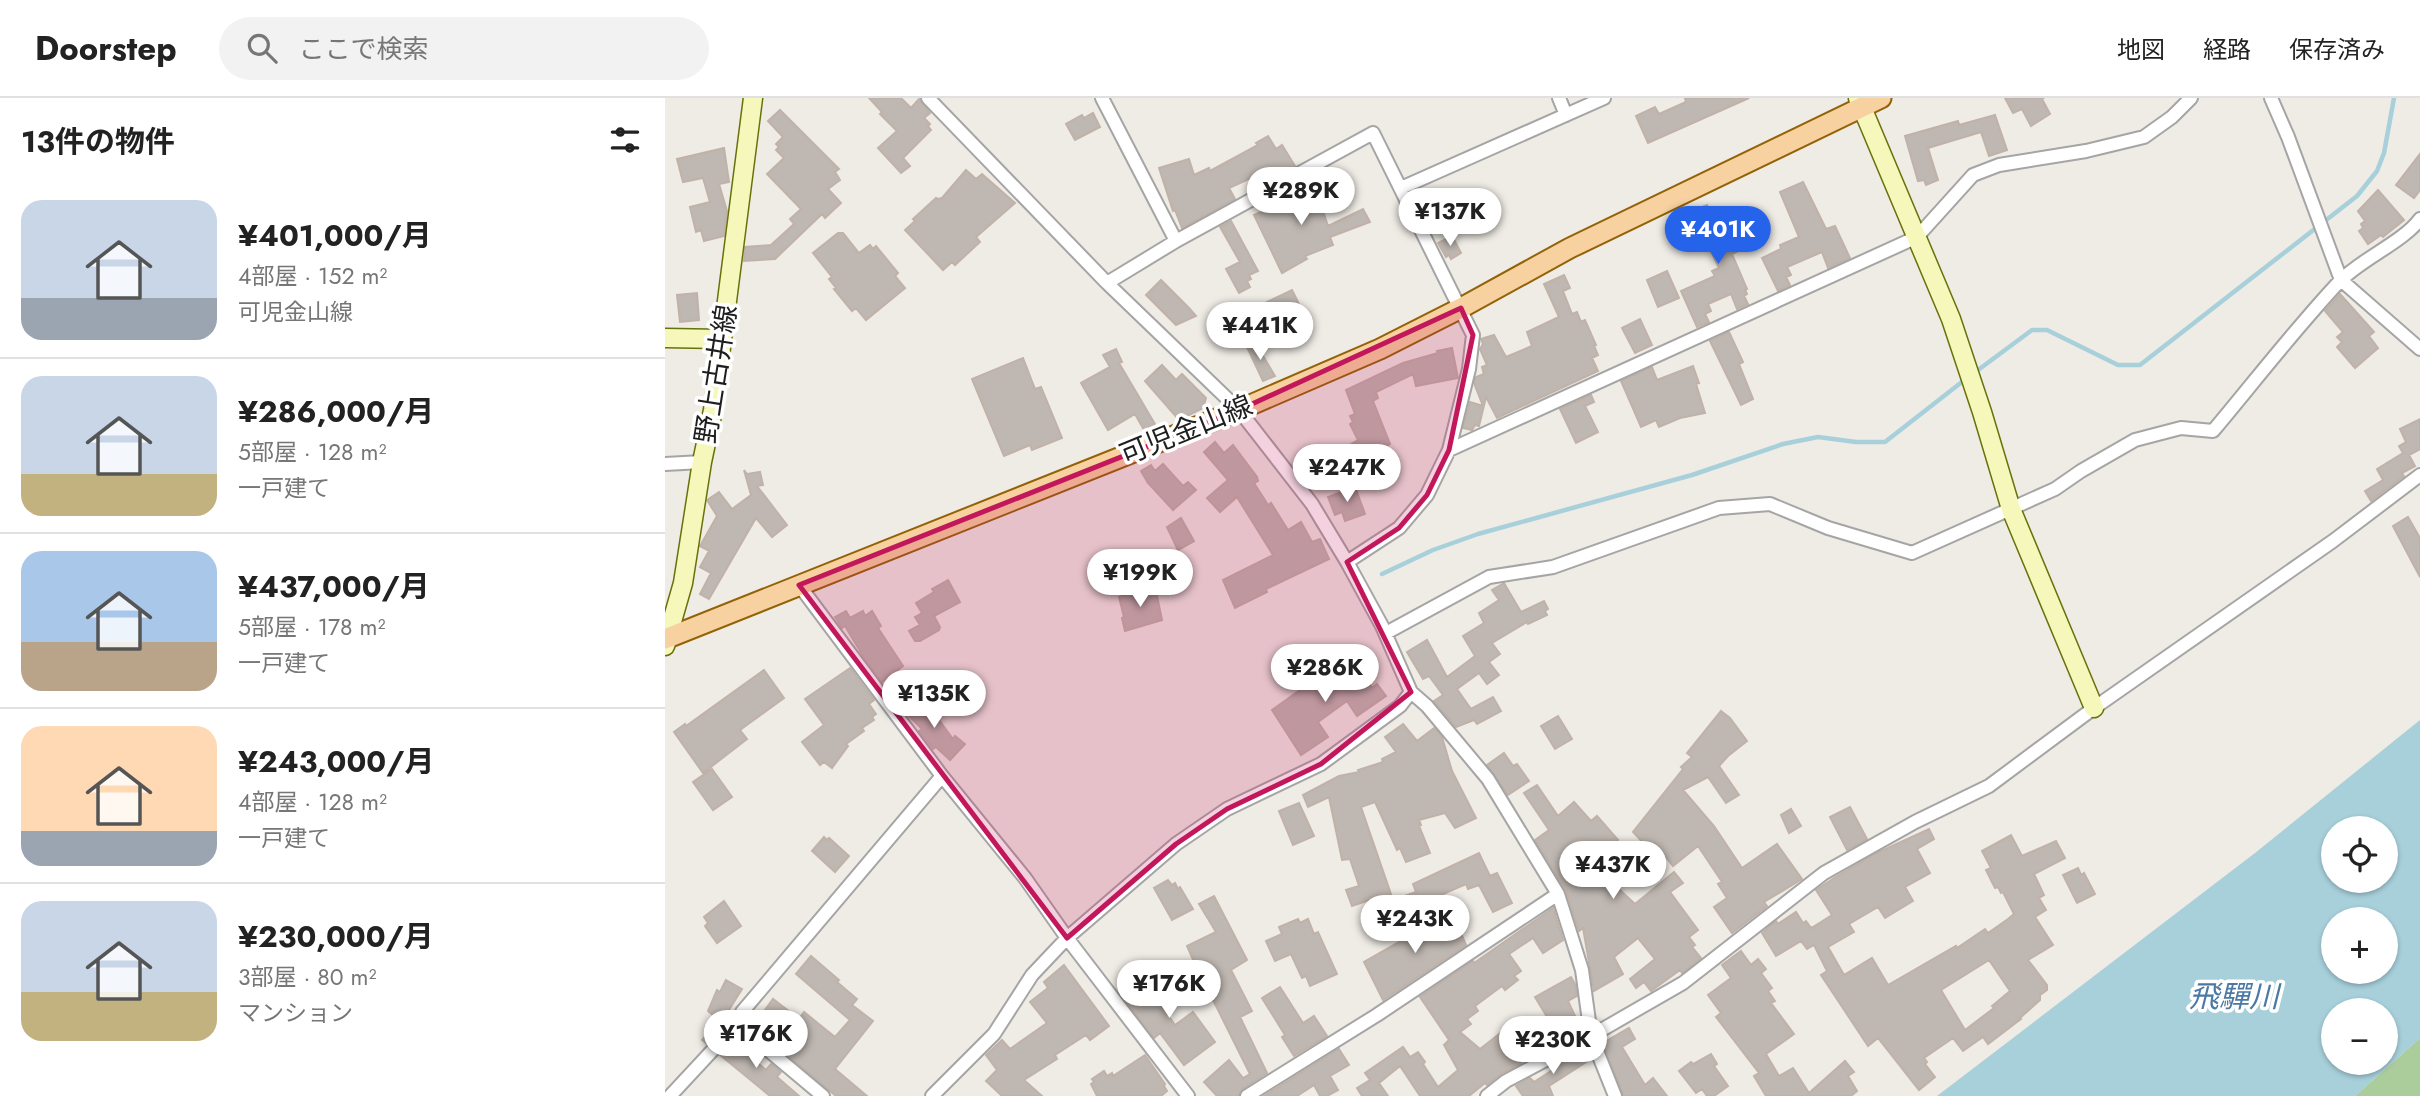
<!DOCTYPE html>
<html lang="ja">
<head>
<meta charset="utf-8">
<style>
  :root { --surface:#fff; --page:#f2f2f2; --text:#222; --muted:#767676; --line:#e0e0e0; --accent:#2563eb }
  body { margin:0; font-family:Jost,"Noto Sans JP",sans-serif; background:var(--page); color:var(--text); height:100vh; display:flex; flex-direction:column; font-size:26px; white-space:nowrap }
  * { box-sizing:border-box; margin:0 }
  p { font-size:23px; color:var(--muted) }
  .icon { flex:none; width:38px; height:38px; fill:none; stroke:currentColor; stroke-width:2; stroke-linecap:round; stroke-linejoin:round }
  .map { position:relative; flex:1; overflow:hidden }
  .sheet { display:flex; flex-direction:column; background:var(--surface); width:665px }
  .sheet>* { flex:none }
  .controls { position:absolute; left:1656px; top:718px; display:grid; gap:14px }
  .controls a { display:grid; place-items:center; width:77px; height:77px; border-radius:50%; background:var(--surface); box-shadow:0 2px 5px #0004; font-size:35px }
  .price { position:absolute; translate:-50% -60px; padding:0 16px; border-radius:24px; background:#fff; color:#222; font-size:23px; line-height:46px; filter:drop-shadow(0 2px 4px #0008) }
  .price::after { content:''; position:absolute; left:50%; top:42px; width:21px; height:16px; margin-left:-10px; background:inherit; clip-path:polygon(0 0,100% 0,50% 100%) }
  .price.on { background:var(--accent); color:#fff }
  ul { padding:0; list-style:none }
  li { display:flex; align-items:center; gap:21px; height:175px; padding:0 21px }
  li+li { border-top:2px solid var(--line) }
  li span { display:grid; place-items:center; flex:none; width:196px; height:140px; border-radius:21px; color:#555 }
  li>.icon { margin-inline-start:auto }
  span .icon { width:84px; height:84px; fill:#fffc; stroke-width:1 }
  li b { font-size:30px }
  h2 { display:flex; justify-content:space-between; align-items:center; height:84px; padding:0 21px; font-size:30px }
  header { display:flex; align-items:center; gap:42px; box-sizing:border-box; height:98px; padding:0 35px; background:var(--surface); border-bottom:2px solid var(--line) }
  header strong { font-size:33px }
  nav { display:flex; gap:38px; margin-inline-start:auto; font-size:24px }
  .search { width:490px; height:63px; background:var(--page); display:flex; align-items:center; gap:18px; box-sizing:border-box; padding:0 24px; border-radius:38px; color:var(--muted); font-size:26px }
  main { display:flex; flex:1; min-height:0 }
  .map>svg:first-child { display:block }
</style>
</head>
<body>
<header>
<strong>Doorstep</strong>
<div class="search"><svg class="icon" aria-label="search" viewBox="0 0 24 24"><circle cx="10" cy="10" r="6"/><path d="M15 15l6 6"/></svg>ここで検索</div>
<nav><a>地図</a><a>経路</a><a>保存済み</a></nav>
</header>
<main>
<section class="sheet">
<h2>13件の物件<svg class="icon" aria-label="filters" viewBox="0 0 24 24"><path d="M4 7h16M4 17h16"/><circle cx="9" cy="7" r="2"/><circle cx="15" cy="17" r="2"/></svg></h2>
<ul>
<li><span style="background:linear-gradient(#c9d6e8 70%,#9aa5b1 0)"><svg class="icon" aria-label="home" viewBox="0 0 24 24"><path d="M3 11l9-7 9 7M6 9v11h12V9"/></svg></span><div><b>¥401,000/月</b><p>4部屋 · 152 m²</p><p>可児金山線</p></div></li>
<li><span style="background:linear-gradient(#c9d6e8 70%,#c2b280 0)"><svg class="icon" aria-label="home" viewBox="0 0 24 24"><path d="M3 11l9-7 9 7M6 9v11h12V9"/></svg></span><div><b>¥286,000/月</b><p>5部屋 · 128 m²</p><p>一戸建て</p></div></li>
<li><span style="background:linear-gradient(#a9c7e8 65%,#b9a48a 0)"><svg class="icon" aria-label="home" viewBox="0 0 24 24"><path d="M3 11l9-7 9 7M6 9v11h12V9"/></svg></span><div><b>¥437,000/月</b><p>5部屋 · 178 m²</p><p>一戸建て</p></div></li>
<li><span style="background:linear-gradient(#ffd9b3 75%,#9aa5b1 0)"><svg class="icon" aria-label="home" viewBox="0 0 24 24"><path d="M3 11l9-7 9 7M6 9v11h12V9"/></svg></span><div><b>¥243,000/月</b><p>4部屋 · 128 m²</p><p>一戸建て</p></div></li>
<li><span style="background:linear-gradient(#c9d6e8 65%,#c2b280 0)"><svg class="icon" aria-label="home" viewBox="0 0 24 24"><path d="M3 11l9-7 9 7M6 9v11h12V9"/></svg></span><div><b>¥230,000/月</b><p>3部屋 · 80 m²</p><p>マンション</p></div></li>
</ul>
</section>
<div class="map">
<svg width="1755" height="998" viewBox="0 0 1755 998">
  <rect width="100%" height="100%" fill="#efebe5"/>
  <path fill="#aacd9b" d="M1755 940V998H1690Z"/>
  <path fill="#a7d0db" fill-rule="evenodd" d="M1755 622V940L1690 998H1272L1590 755ZM1668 730H1720V782H1668ZM1668 821H1720V873H1668ZM1668 912H1720V964H1668Z"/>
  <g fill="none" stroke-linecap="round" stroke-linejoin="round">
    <path stroke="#a7d0db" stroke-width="4.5" d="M1309 275 1367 232H1382L1453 267H1475L1692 98 1712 73 1719 55 1729 0
      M717 476 768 452 813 436 1027 377 1118 346 1153 339 1191 344H1220L1302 280"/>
  </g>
  <path fill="#bfb7b1" stroke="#c0b2a8" stroke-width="2" fill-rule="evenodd" d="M204 0H236L246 10 254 1 265 15 259 20 265 26 263 28 266 32 238 60 245 68 236 75 213 50 232 33 215 16 217 14Z
    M1020 0H1084L983 45 971 18 990 9 994 16 1021 4Z
    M1340 0H1379L1377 1 1385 16 1366 28 1357 11 1348 15Z
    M115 12 174 71 170 74 175 82 163 91 176 105 160 120 157 116 110 161 79 163 80 149 106 147 129 126 125 121 136 111 102 76 119 60 111 52 114 49 111 46 118 39 103 23Z
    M428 15 435 29 410 42 401 26 417 17 419 20Z
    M1330 17 1342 52 1324 58 1316 34 1263 50 1273 82 1261 87 1259 82 1253 83 1240 38 1293 23 1294 27Z
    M603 38 611 51 617 47 630 68 598 85 597 82 591 85 588 79 564 90 570 101 517 130 510 112 508 113 494 70 524 61 529 77 544 70 545 73 593 47 591 45Z
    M59 50 64 84 54 86 62 113 59 138 39 143 36 132 31 134 25 109 45 104 38 80 18 84 12 61Z
    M1755 56V92L1749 100 1731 87Z
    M301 72 311 81 317 76 350 105 311 139 315 144 290 167 287 164 278 172 240 132 250 123 248 121 271 100 273 101 277 100Z
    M1138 84 1161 131 1170 128 1185 160 1163 170 1157 154 1122 169 1126 177 1121 179 1125 187 1113 193 1097 160 1116 151 1115 147 1134 139 1115 94Z
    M649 86 663 128 698 111 705 124 665 139 668 147 640 158 642 161 617 175 589 117 607 109V103Z
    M1713 92 1739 122 1718 139 1716 137 1703 146 1694 133 1698 130 1696 126 1700 123 1693 113Z
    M1042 107 1044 111 1052 109 1067 143 1094 132 1098 141 1067 156 1082 191 1080 192 1082 196 1079 198 1083 206 1072 211 1066 196 1043 206 1046 213 1040 216 1044 224 1032 229 1016 193 1050 178 1047 173 1054 170 1027 113Z
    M566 123 593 173 584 177 586 181 582 183 585 189 574 195 561 171 575 164 555 129Z
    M173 135H178L194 155 205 147 208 151 211 148 233 175 230 178 240 190 201 222 191 210 187 213 169 191 171 190 164 181 167 179 148 155Z
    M787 138 796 155 786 161 784 157 781 159 773 145Z
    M1002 173 1014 200 993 209 982 182Z
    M899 177 905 190 898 193 907 216 912 214 916 224 920 222 931 247 929 248 933 257 927 260 933 273 832 320 821 299 814 328 810 327 807 332 798 330 805 304 818 308 809 285 811 279 819 276 817 269 822 267 815 251 818 246 816 241 829 237 841 259 867 248 862 234 894 219 879 186Z
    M496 182 524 210 531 218 511 227 481 197Z
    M627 192 641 220 610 236 596 207Z
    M32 195 34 222 15 224 12 197Z
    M1675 196 1709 234 1704 238 1713 250 1690 270 1672 249 1677 244 1672 239 1678 234 1660 213Z
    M975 221 987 247 970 255 957 230Z
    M1064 234 1078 264 1074 266 1088 301 1076 307 1045 243Z
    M589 243 610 278 598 283 581 247Z
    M787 250 793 280 751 288 748 276 711 294 713 300 708 303 725 346 648 385 641 373 693 342 685 326 688 324 685 318 690 316 681 292 738 265 773 255 772 253Z
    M451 251 457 264 454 265 490 326 479 332 470 316 443 332 416 285 445 269 438 257Z
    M358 260 370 291 376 289 397 340 367 352 365 347 339 358 307 281Z
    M497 267 511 282 517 276 541 300 538 310 514 322 480 283Z
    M1028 268 1034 285 1031 286 1040 315 1015 320 994 329 991 322 976 329 956 283 987 269 992 282Z
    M926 297 929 304 920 308 933 334 911 345 895 311Z
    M1755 321V351L1744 357 1750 368 1737 375 1739 378 1706 403 1700 393 1718 382 1712 371 1738 355 1734 348 1741 344 1735 331Z
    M550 344 559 355 568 347 592 379 593 383 589 385 603 407 606 405 623 432 636 424 647 444 655 441 664 461 601 491 602 494 570 510 558 482 608 457 572 399 555 414 542 400 563 382 539 354Z
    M498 366 518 388 523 384 531 392 508 412 483 385 476 373 486 367 490 373Z
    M79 372 82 376 95 374 98 387 92 388 122 427 107 439 91 420 44 501 35 496 46 475 35 469 44 453 35 448 52 418 42 402 54 394 67 411 86 397Z
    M690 389 700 416 680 423 677 414 670 417 663 399Z
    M1743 419 1755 440V479L1728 428Z
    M516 420 529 443 513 452 502 429Z
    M283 482 295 504 269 518 275 529 274 532 255 543H250L244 533 255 527 250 519 257 515 251 505 269 494 267 491Z
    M839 485 856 514 879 503 883 511 880 513 882 517 863 526 862 524 827 545 835 556 824 564 834 577 822 586 814 575 792 591 806 611 828 599 836 613 812 626 809 622 791 629 769 603 778 597 764 578 758 581 742 554 762 542 782 579 810 558 798 538 819 525 814 515 834 502 827 492Z
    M490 488 497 522 460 533 457 520 459 519 454 499Z
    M181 513 185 520 198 513 200 518 207 513 216 528 213 530 238 568 217 584 198 558 180 528 177 530 170 519Z
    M686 562 700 582 701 581 707 590 712 586 721 598 692 618 682 603 653 624 663 639 636 657 607 612 662 573 665 577Z
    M185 570 209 602 204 606 211 616 207 619 209 622 197 630 199 633 181 646 183 648 167 670 159 664 155 667 137 644 159 627 140 601Z
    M99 572 119 600 75 632 82 641 38 675 9 634 20 626 21 628Z
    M255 601 263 607 288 641 290 638 300 646 285 662 271 649 268 651 254 633 257 631 241 615Z
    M1056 613 1065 620 1082 643 1063 658 1054 668 1074 697 1061 705 1043 679 1018 692 1049 728 1077 770 1112 746 1137 781 1099 804 1102 808 1067 835 1049 809 1062 800 1053 786 1057 784 1033 748 1008 768 990 745 984 751 968 734 1018 671 1016 669 1027 659 1022 655Z
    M893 618 907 641 890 651 876 628Z
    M738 626 752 643 769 630 777 639 787 673 811 720 790 730 780 715 754 722 756 727 754 728 765 755 741 764 735 750 732 752 710 704 696 709 728 802 751 794 748 786 814 755 825 778 832 775 847 805 828 814 814 787 803 791 801 786 778 796 783 807 719 828 710 800 687 808 681 792 694 788 685 761 677 762 664 699 643 709 638 697 674 678 694 674 693 672 718 664 717 661 731 654 720 639Z
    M839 655 848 668 852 666 864 683 843 697 822 667Z
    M47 671 67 699 48 712 28 684Z
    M872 687 893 718 909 704 926 723 932 718 953 742 930 761 956 793 970 806 1009 774 1018 785 1005 794 1033 832 1024 839 1030 847 1027 849 1036 860 1017 875 1015 872 986 893 979 884 971 890 965 881 990 861 973 840 949 859 958 876 929 893 918 830 914 833 901 792 870 742 884 732 859 695Z
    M634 705 649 738 628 747 614 713Z
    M1185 709 1202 741 1182 752 1165 719Z
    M1126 711 1136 728 1124 735 1116 717Z
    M1264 731 1269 741 1252 751 1265 775 1240 789 1248 803 1220 820 1213 809 1184 826 1189 834 1163 849 1179 877 1207 860 1223 887 1291 848 1292 850 1320 831 1323 835 1343 821 1349 816 1338 794 1336 795 1333 789 1330 790 1321 772 1326 770 1317 753 1346 737 1357 758 1391 743 1400 760 1369 776 1379 797 1374 800 1381 812 1370 819 1388 847 1363 862 1382 887V892L1375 897V902L1355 920 1356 921 1323 946 1318 939 1298 953 1288 940 1259 960 1262 964 1260 966 1270 979 1254 992 1213 940 1203 948 1156 877 1162 873 1149 847 1142 851 1136 843 1111 858 1097 835 1111 823 1113 826 1131 814 1138 825 1141 823 1146 830 1148 829 1167 817 1151 792 1169 780 1212 755ZM1324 862 1345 893 1327 908 1329 910 1300 932 1276 892Z
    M159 739 162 742 164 740 184 758 170 774 147 753Z
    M1413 770 1416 777 1419 775 1430 796 1412 805 1398 777Z
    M503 782 507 787 510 785 513 791 515 789 528 811 507 822 489 790Z
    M549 798 582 862 566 872 587 913 575 919 602 975 577 991 573 998H552L539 984 564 962 578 980 585 976 545 896 552 893 540 869 533 873 522 848 551 834 534 806Z
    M59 803 76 828 52 845 40 828 43 825 39 819Z
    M888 810 898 842 878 855 868 840 844 856 856 873 849 878 853 882 840 892 837 888 810 908 813 913 802 921 806 926 795 934 815 951 843 929 869 953 855 966 837 975 822 987 820 985 804 998H755L735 968 714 985 723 998H697L692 990 705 982 700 975 738 949 745 959 753 954 760 964 758 966 773 989 793 972 779 947 784 942 755 899 808 863 809 865Z
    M787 814 801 847 718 902 699 864Z
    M633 821 635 825 643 821 649 836 653 834 672 876 645 888 641 878 637 880 626 856 610 863 601 843 617 836 614 829Z
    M1076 853 1086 867 1093 861 1101 871 1096 875 1107 890 1103 893 1110 903 1106 905 1129 936 1101 956 1114 978 1128 970 1144 995 1180 963 1189 974 1183 978 1192 993 1186 998H1101L1089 978 1094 975 1051 919 1056 915 1043 897 1066 880 1057 867Z
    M146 858 174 882 172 884 192 901 187 907 208 923 170 971 202 998H171L88 928 108 901 134 921 139 914 170 939 185 922 131 876Z
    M399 867 444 928 425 942 421 937 390 957 392 961 359 982 377 998H337L321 983 332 972 321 957 337 942 345 951 382 925 365 904 383 890 379 884Z
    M507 876 516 892 495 903 498 906 496 907 510 927 528 914 550 944 519 967 495 935 489 940 457 898 476 888 477 889 480 887 483 890Z
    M906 879 910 886 912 898 903 903 917 933 882 952 874 941 890 932 870 899Z
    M61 882 77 891 62 915 66 918 65 921 42 946 37 942 49 929 44 925 49 918 43 913 52 892 55 894Z
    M615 889 638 925 649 918 662 938 629 958 617 939 620 937 597 900Z
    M964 930 970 941 957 949 980 987 988 980 1002 998H959L938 945Z
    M73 938 84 947 79 953 101 972 106 966 116 974 112 979 134 998H105L55 957Z
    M921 950 926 961 884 988 888 998H858L851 988 865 980 869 984 889 971 890 967Z
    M674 951 684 967 665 978 673 992 662 998H655L649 987 632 998H599Z
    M1046 956 1052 966 1049 968 1063 988 1049 998H1042L1037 991 1031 995 1014 973 1026 964 1028 966Z
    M480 957 500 986 499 988 502 993 496 998H432L426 986 429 984 427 981 439 973 442 978 447 975 448 978Z"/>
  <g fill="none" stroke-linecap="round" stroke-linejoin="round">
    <defs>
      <path id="street" d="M263 0 442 185 574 312 647 406 682 464 717 528 746 594 762 608 823 681 893 796 917 872 926 938 950 998
        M437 0 511 143
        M894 0 901 17
        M1606 0 1623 39 1676 182 1755 251
        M736 90 939 0
        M442 185 511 143 708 35 808 237 804 271 784 352 762 397 734 430 682 464
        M784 352 1252 139 1308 77 1334 67 1421 53 1479 39 1507 19 1526 0
        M0 366 37 364
        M134 487 277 678 360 780 402 840 523 998
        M721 535 824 479 888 469 1054 410 1105 406 1163 430 1247 455 1390 391 1416 373 1470 342 1516 330 1548 333C1590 283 1630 231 1674 184 1697 160 1737 145 1755 121
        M72 926 158 998
        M5 998 72 926 77 914 277 678
        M267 998 329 936 367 877 402 840 511 746 562 711 656 666 735 608 746 594
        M582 998 712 917 893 796
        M822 998 841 983 926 938 1018 885 1159 775 1250 724 1324 688 1429 610 1668 443 1755 377"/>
      <path id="secondary" d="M1193 0 1286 221 1317 314 1346 411 1429 610
        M0 240 57 241
        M0 548 18 485 37 364 48 312 88 0"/>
      <path id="primary" d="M0 541 574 312 715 251 796 210 905 150 1216 0"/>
    </defs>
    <use href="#street" stroke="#a5a5a5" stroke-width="16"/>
    <use href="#secondary" stroke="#687209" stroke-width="21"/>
    <use href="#primary" stroke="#936206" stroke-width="23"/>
    <use href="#street" stroke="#fff" stroke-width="12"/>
    <use href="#secondary" stroke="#f5f7bb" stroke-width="18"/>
    <use href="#primary" stroke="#f8d1a1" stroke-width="19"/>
  </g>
  <path fill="#c2185b" fill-opacity="0.2" stroke="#c2185b" stroke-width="5" stroke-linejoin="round" d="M796 210 808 237 784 352 762 397 734 430 682 464 746 594 656 666 562 711 511 746 402 840 134 487 574 312Z"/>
  <g text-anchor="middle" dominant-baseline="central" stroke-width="7" stroke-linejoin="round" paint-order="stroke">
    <g font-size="28" fill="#1e1e1e" stroke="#fff">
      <text transform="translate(51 276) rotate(-81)">野上古井線</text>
      <text transform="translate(521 332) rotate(-22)">可児金山線</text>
    </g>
    <g font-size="30" font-style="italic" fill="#4b79a3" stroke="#fff">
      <text x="1569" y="898">飛驒川</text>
    </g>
  </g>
</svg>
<div class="controls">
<a><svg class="icon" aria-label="locate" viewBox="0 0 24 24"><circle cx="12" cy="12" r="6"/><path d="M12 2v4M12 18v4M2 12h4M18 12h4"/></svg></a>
<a>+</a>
<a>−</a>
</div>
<b class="price" style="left:636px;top:129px">¥289K</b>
<b class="price" style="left:785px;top:150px">¥137K</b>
<b class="price on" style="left:1053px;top:168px">¥401K</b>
<b class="price" style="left:595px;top:264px">¥441K</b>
<b class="price" style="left:682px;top:406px">¥247K</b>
<b class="price" style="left:475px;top:511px">¥199K</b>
<b class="price" style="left:660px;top:606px">¥286K</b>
<b class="price" style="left:269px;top:632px">¥135K</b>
<b class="price" style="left:948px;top:803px">¥437K</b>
<b class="price" style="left:750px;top:857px">¥243K</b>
<b class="price" style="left:504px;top:922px">¥176K</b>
<b class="price" style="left:91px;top:972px">¥176K</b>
<b class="price" style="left:888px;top:978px">¥230K</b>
</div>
</main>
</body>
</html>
